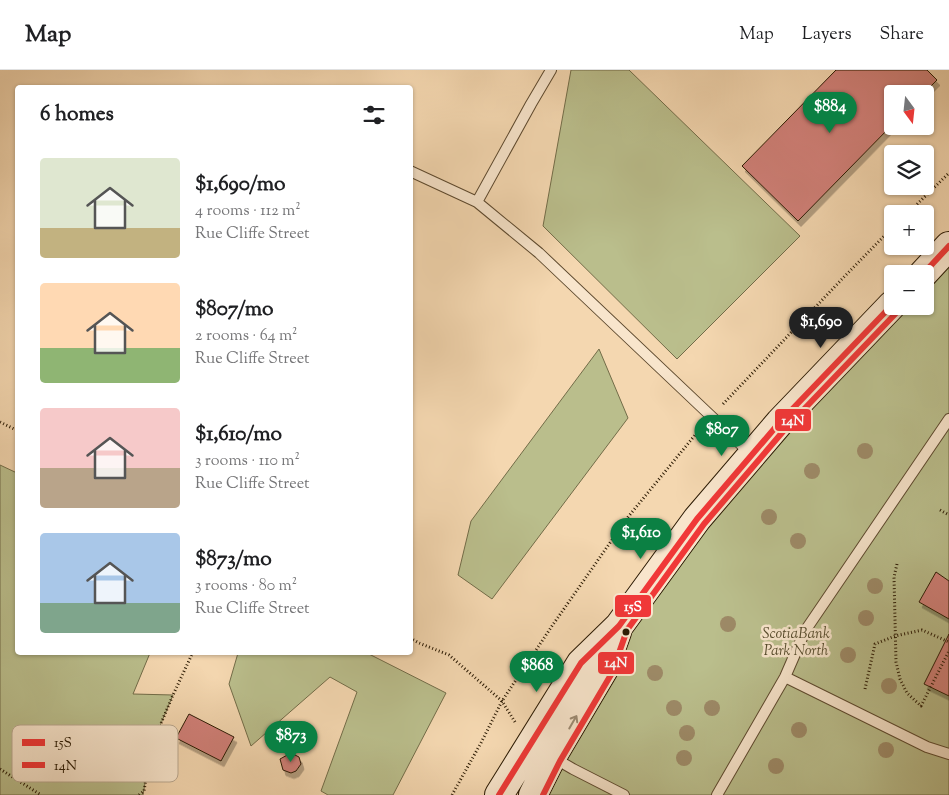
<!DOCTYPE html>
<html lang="en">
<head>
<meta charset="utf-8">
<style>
  :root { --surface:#fff; --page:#f6f6f6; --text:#202124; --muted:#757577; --line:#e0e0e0; --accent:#0b8043 }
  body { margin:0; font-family:"Sorts Mill Goudy",serif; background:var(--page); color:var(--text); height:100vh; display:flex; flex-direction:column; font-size:19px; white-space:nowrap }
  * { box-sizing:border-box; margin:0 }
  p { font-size:16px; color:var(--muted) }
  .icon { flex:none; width:28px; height:28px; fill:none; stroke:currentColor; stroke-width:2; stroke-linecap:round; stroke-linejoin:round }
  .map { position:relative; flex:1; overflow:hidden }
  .drawer { position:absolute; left:15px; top:15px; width:398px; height:570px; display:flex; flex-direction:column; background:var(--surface); border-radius:5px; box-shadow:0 1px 4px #0004 }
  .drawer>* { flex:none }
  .needle { width:32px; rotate:165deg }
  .tools { position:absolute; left:884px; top:15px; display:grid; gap:10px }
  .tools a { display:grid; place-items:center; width:50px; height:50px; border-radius:5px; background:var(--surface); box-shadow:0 1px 4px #0004; font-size:25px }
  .price { position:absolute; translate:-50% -42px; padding:0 11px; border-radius:18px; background:var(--accent); color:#fff; font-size:16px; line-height:32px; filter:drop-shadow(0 1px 2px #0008) }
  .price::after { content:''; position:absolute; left:50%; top:30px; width:15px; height:11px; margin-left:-8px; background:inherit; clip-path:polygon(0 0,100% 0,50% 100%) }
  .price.on { background:#222; color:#fff }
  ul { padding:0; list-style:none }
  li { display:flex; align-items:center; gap:15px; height:125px; padding:0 25px }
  li span { display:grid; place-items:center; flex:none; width:140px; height:100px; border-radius:5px; color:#555 }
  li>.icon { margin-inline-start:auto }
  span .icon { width:60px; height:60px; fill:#fffc; stroke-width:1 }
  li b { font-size:21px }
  h2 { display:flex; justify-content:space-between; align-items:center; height:60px; padding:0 25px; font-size:21px }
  header { display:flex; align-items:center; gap:30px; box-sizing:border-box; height:70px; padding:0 25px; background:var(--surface); border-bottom:1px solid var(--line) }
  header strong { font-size:24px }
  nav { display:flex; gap:28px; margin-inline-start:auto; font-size:18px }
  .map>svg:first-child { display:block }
</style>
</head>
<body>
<header>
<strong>Map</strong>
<nav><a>Map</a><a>Layers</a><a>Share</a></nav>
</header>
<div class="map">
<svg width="949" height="725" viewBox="0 0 949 725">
  <defs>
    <filter id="shadow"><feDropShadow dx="3" dy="5.5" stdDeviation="0" flood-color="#0004"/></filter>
  </defs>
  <rect width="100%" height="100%" fill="#f4d7b0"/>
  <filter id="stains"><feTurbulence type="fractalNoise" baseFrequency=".004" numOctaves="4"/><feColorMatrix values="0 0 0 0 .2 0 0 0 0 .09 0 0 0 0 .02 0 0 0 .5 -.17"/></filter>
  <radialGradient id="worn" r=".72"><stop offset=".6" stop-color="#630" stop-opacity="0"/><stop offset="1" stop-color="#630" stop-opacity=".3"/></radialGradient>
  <path fill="#babe8c" stroke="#726c48" d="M571 0H629L800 166 677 289 543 156Z
    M949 176V725H533L619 556 892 236H925V204Z
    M599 279 628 348 492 529 458 505 471 451Z
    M0 395 17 403 18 582 150 583 133 624 173 625 151 677 143 725H0Z
    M367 583 446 623 393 725H328L321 721 357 622 330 607 251 676 229 614 238 583Z"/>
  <path fill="#d2817a" stroke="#2b1a03" filter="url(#shadow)" d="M836 0H927L937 10 923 24H892V55L798 151 742 96Z
    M936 502 949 511V549L919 532Z
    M949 564V626L924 614Z
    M189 644 234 667 221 691 176 668Z
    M291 683 299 687 301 694 296 701 291 703 283 700 280 689Z"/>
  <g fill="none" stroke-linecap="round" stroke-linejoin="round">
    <defs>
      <path id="lane" d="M410 101 477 132 539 183 751 384
        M477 132 531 34 551 0
        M785 607 927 677 949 684
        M554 688 573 699 624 725
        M717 725 785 607 805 561 949 349"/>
      <path id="secondary" d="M923 204 949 176
        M499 725 581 593 619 556 697 449 780 352 892 235
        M533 725 552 687 604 599 617 562"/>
    </defs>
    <use href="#lane" stroke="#5d492e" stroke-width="12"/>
    <use href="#secondary" stroke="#2b1a03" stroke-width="30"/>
    <path stroke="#2b1a03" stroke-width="3" stroke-dasharray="1 2.5" stroke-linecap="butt" d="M907 144 949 103
      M723 334 844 207 892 158
      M0 352 18 361
      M940 440 949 445
      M897 494 894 507 896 592 900 609 907 623 921 636 949 581
      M410 568 419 573 449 585 502 631 515 652
      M865 619 875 574 895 566 922 560 949 572
      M0 699 41 725
      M139 725 144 721 151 677 173 625 193 582
      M452 725 482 671 502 631 552 556 628 447 700 359"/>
    <use href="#lane" stroke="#f8e5cc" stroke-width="10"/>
    <use href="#secondary" stroke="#f8e5cc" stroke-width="28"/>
    <defs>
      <path id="bus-1" d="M923 204 949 176
        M499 725 581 593 619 556 697 449 780 352 892 235"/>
      <path id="bus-2" d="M543 725 560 691 612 603 627 560 704 454 786 358 898 241"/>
    </defs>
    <use href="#bus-1" stroke="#f8e5cc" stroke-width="10"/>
    <use href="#bus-2" stroke="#f8e5cc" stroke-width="10"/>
    <use href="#bus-1" stroke="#f03838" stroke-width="6"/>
    <use href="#bus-2" stroke="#f03838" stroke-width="6"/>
  </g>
  <g fill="#9d8a67">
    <circle cx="865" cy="381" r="8"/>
    <circle cx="812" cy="401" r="8"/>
    <circle cx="769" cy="447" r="8"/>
    <circle cx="798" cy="471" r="8"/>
    <circle cx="875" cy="516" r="8"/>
    <circle cx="866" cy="548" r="8"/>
    <circle cx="728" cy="554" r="8"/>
    <circle cx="848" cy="585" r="8"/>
    <circle cx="655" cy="603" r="8"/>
    <circle cx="889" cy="616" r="8"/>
    <circle cx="674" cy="638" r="8"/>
    <circle cx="712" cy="638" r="8"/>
    <circle cx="799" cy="660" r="8"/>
    <circle cx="687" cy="663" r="8"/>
    <circle cx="886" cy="680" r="8"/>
    <circle cx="684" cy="688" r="8"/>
    <circle cx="776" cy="696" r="8"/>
  </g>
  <defs><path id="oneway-shaft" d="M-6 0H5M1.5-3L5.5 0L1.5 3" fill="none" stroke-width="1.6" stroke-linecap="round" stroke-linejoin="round" transform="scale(1.25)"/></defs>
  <use stroke="#9c8a72" href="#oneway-shaft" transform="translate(573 652) rotate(-60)"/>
  <circle fill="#2b1a03" stroke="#f8e5cc" stroke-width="2" cx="626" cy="562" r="4.5"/>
  <g text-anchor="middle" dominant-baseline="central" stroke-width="5" stroke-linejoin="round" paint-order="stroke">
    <g font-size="15" font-style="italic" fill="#564b2c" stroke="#f8e5cc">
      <text x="796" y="564">ScotiaBank<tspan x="796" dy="17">Park North</tspan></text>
    </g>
  </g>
  <rect x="12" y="655" width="166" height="57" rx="8" fill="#f8e5cc" stroke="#baa890" stroke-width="1"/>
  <rect x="22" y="669" width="23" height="7" fill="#f03838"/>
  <rect x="22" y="692" width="23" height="6" fill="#f03838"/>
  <g font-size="14" fill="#2b1a03">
    <text x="54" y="677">15S</text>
    <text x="54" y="700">14N</text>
  </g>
  <g stroke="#f8e5cc" stroke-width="2">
    <rect x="774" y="338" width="38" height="24" rx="5" fill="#f03838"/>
    <rect x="614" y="524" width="38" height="24" rx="5" fill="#f03838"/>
    <rect x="597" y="581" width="38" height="24" rx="5" fill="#f03838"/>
  </g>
  <g font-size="14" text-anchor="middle" font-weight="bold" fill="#fff">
    <text x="793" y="355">14N</text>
    <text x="633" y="541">15S</text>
    <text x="616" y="597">14N</text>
  </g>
  <rect width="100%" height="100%" filter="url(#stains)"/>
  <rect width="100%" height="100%" fill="url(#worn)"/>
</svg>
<div class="tools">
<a><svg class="needle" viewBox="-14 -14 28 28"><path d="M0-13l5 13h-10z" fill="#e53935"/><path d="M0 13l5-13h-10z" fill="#757577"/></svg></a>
<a><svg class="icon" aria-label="layers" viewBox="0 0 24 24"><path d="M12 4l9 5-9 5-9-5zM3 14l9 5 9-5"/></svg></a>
<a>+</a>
<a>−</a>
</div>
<b class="price" style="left:830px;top:64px">$884</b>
<b class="price on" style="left:821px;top:279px">$1,690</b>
<b class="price" style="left:722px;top:387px">$807</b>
<b class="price" style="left:641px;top:490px">$1,610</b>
<b class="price" style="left:537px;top:623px">$868</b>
<b class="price" style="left:291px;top:693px">$873</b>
<section class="drawer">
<h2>6 homes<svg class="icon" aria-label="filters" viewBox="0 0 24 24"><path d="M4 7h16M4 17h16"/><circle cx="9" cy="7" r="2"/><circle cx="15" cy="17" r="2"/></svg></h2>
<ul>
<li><span style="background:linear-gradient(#dfe7d0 70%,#c2b280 0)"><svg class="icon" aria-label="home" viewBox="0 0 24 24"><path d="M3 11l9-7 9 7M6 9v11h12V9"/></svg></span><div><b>$1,690/mo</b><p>4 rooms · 112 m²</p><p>Rue Cliffe Street</p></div></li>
<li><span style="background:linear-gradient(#ffd9b3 65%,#8fb573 0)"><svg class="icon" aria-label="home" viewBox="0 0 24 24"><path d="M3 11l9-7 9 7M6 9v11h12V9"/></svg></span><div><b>$807/mo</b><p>2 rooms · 64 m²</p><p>Rue Cliffe Street</p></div></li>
<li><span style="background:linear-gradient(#f6c9c9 60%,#b9a48a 0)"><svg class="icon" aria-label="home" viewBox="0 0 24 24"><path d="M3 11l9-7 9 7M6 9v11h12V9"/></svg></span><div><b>$1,610/mo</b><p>3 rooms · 110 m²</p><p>Rue Cliffe Street</p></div></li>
<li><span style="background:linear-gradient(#a9c7e8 70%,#7fa58c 0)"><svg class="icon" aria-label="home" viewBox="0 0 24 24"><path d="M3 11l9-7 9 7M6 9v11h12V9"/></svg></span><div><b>$873/mo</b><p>3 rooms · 80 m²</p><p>Rue Cliffe Street</p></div></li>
</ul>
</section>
</div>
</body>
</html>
